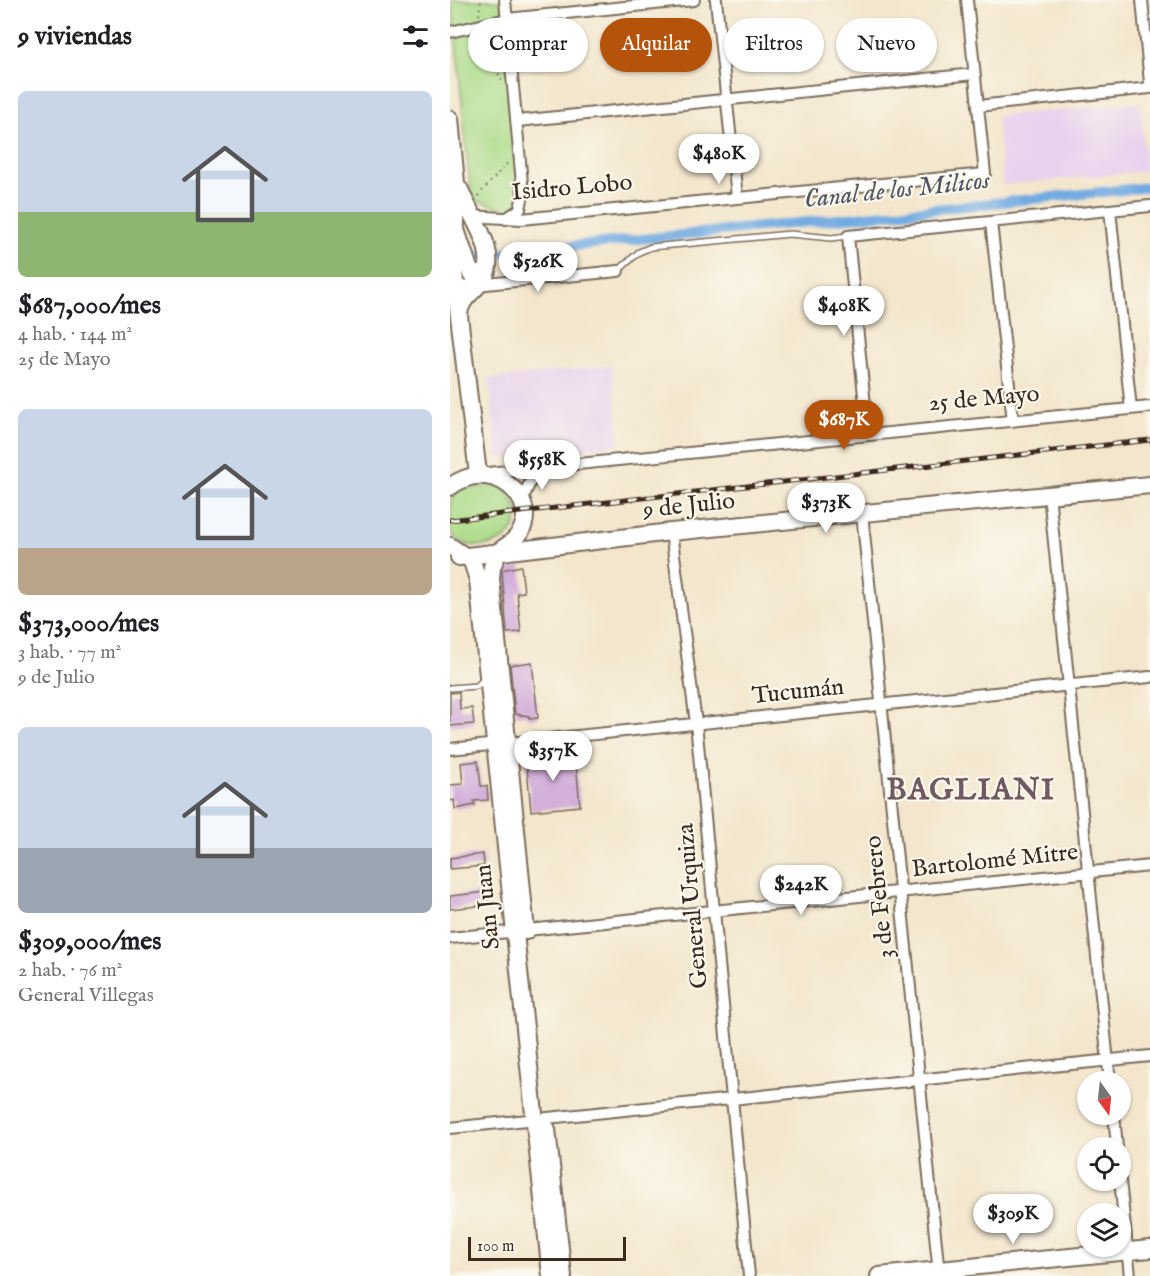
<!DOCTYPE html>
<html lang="es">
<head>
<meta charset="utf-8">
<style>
  :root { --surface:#fff; --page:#f2f2f2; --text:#202124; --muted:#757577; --accent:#b45309 }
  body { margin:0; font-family:"IM FELL English",serif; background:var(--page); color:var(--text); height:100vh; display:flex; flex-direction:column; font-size:22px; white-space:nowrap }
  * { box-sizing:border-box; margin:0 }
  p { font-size:20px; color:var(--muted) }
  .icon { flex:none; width:33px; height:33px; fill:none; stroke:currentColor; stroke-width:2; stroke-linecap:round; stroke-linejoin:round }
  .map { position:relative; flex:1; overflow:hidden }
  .side { display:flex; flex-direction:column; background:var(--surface); width:450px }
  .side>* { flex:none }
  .guide { position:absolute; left:18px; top:18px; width:570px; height:54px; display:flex; gap:12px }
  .needle { width:39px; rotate:165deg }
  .fabs { position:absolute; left:627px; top:1071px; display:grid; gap:12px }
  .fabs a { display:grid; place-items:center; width:54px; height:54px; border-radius:50%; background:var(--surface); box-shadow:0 2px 4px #0004; font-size:30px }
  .scale { position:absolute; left:18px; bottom:15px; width:158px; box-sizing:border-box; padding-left:6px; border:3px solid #3b2a1e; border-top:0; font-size:16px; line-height:21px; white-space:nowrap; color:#3b2a1e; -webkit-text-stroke:4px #fbf7ec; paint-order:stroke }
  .price { position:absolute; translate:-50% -51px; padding:0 14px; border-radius:21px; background:#fff; color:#222; font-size:20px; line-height:39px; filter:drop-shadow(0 2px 3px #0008) }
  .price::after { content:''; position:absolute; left:50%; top:36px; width:18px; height:14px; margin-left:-9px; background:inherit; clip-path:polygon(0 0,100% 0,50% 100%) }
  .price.selected { background:var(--accent); color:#fff }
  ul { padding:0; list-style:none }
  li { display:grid; align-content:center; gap:12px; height:318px; padding:0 18px }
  li span { display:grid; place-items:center; height:186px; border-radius:9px; color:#555 }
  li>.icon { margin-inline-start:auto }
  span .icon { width:108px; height:108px; fill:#fffc; stroke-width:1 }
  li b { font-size:26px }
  h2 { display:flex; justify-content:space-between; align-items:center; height:72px; padding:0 18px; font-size:26px }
  .tag { padding:0 21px; border-radius:27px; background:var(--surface); box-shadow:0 2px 4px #0004; font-size:21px; line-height:54px }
  .tag.selected { background:var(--accent); color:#fff }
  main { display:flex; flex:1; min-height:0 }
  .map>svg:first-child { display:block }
</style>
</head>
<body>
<main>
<section class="side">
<h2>9 viviendas<svg class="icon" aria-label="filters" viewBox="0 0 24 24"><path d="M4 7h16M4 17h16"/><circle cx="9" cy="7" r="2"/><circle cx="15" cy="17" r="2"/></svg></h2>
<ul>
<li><span style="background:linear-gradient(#c9d6e8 65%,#8fb573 0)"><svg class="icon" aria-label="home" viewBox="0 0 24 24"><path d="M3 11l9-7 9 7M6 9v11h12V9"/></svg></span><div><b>$687,000/mes</b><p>4 hab. · 144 m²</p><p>25 de Mayo</p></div></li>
<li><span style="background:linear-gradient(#c9d6e8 75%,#b9a48a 0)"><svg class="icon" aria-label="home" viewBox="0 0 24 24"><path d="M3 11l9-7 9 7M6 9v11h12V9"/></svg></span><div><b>$373,000/mes</b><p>3 hab. · 77 m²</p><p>9 de Julio</p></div></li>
<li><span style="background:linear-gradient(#c9d6e8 65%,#9aa5b1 0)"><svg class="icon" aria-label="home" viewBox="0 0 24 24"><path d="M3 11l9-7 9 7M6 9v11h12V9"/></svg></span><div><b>$309,000/mes</b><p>2 hab. · 76 m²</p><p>General Villegas</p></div></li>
</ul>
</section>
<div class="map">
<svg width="700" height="1276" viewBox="0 0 700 1276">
  <rect width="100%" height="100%" fill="#fbf7ec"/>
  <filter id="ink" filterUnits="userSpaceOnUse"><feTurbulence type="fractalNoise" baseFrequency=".0167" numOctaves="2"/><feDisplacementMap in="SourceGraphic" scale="12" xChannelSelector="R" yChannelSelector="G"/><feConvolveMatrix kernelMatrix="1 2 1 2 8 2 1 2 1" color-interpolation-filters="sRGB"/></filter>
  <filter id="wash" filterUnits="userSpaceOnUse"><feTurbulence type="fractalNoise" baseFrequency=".008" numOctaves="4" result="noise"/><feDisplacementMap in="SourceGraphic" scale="24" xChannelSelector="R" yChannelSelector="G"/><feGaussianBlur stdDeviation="1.35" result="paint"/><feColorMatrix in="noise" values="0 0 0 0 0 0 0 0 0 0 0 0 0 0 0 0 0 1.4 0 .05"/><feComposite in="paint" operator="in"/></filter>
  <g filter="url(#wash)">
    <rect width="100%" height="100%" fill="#f3e6cc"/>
    <path fill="#e8d2ee" d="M690 103 696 171 553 185 547 116Z
      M162 366 170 445 51 458 47 454 39 379Z"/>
    <path fill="#acdb89" stroke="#748254" stroke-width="1.5" d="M2 0H52L70 204 62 211 25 200 20 186Z
      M47 485 54 489 69 511C67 517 66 526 63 530 50 550 12 552 0 531L1 499 10 489Z"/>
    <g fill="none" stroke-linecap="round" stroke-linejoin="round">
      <path stroke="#72abe2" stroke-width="10" d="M55 253 700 187
        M25 255H31"/>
    </g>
    <g id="blocks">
      <path fill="#d3b0da" d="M71 566 74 592 67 593 71 632 57 633 52 570Z
        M82 662 88 718 79 719V716L65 714 60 665Z
        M9 692 10 709 22 708 24 724 0 726V693Z
        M125 752 130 806 81 811 76 757Z
        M28 761 31 786H37L38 800 24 801 25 805 5 809 4 800 0 801V785L13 784 11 763Z
        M33 854 34 866 0 869V858Z
        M37 892 38 905 0 909V896Z"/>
    </g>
  </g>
  <g filter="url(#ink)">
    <use href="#blocks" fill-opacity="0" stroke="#7b6c5b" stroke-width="1.5"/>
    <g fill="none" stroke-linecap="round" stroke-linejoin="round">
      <defs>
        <path id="lane" d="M168 271 189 252 201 247 340 234 381 238 398 236
          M0 688 27 686 34 679"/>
        <path id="street" d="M55 0 73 194 70 209 56 219
          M266 0 287 197
          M692 0 700 83
          M0 32 57 19 244 0
          M528 106 700 88
          M68 121 524 74
          M660 210 681 409
          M19 216 71 219 535 174 517 0
          M541 222 563 421
          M5 287 168 271
          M418 435 398 236 700 206
          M38 473 700 407
          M599 494C618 690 641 886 660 1082
          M72 500 86 469
          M412 513 489 1274
          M221 532 246 723 299 1276
          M0 749 700 677
          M0 938 700 866
          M664 1114 667 1148
          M0 1128 700 1056
          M670 1180 680 1276"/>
        <path id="secondary" d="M0 119 7 194 4 274 28 474
          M6 230 21 274H32L37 269
          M9 313C12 296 24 293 33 279 51 252 19 215 10 190
          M0 487C48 449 109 516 52 549
          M0 546 22 561 28 580 101 1276
          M49 551 42 567 41 579 76 931
          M9 557 221 532 700 485
          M97 1129 113 1276
          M429 1276 700 1249"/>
      </defs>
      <use href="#lane" stroke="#7b6c5b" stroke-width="8"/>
      <use href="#street" stroke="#7b6c5b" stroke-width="14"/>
      <use href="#secondary" stroke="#7b6c5b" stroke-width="20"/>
      <path stroke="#7b6c5b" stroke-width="2" stroke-dasharray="1.5 4.5" stroke-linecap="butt" d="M29 15 31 0
        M32 35 52 82
        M28 196 60 160"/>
      <use href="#lane" stroke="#fff" stroke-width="5"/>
      <use href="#street" stroke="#fff" stroke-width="10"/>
      <use href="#secondary" stroke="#fff" stroke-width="16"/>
      <defs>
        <path id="rail" d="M0 520 700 440"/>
      </defs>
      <use href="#rail" stroke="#3b2a1e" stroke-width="5"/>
      <use href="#rail" stroke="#fbf7ec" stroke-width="3" stroke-dasharray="9" stroke-linecap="butt"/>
    </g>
  </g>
  <g text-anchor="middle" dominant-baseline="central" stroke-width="4.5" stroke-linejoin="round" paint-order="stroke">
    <g font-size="24" fill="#3b2a1e" stroke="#fbf7ec">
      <text transform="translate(122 188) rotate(-5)">Isidro Lobo</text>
      <text transform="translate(534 399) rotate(-5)">25 de Mayo</text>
      <text transform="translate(239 506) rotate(-6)">9 de Julio</text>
      <text transform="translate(348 692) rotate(-6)">Tucumán</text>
      <text transform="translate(545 861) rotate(-6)">Bartolomé Mitre</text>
      <text transform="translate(430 897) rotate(-96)">3 de Febrero</text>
      <text transform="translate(243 906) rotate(-95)">General Urquiza</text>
      <text transform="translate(38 907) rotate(-96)">San Juan</text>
    </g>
    <g font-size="26" font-style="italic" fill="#4e5763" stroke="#fbf7ec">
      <text transform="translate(447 190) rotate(-6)">Canal de los Milicos</text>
    </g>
    <g font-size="30" font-weight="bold" letter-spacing="1.5" fill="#705960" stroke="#fbf7ec">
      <text x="521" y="791">BAGLIANI</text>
    </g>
  </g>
</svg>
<div class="fabs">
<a><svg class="needle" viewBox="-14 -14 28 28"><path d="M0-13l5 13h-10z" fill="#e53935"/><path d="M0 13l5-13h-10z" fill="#757577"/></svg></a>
<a><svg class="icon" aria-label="locate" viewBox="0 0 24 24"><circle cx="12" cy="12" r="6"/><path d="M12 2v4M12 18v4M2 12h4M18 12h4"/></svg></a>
<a><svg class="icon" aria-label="layers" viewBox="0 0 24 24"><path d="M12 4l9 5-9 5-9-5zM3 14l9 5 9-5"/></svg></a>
</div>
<div class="scale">100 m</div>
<b class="price" style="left:269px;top:185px">$480K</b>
<b class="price" style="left:88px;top:293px">$526K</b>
<b class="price" style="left:394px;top:337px">$408K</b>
<b class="price selected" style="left:394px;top:451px">$687K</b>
<b class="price" style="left:92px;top:491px">$558K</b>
<b class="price" style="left:376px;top:534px">$373K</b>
<b class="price" style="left:103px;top:782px">$357K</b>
<b class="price" style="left:351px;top:916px">$242K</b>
<b class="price" style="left:563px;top:1245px">$309K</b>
<div class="guide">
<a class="tag">Comprar</a>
<a class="tag selected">Alquilar</a>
<a class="tag">Filtros</a>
<a class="tag">Nuevo</a>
</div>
</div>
</main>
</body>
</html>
